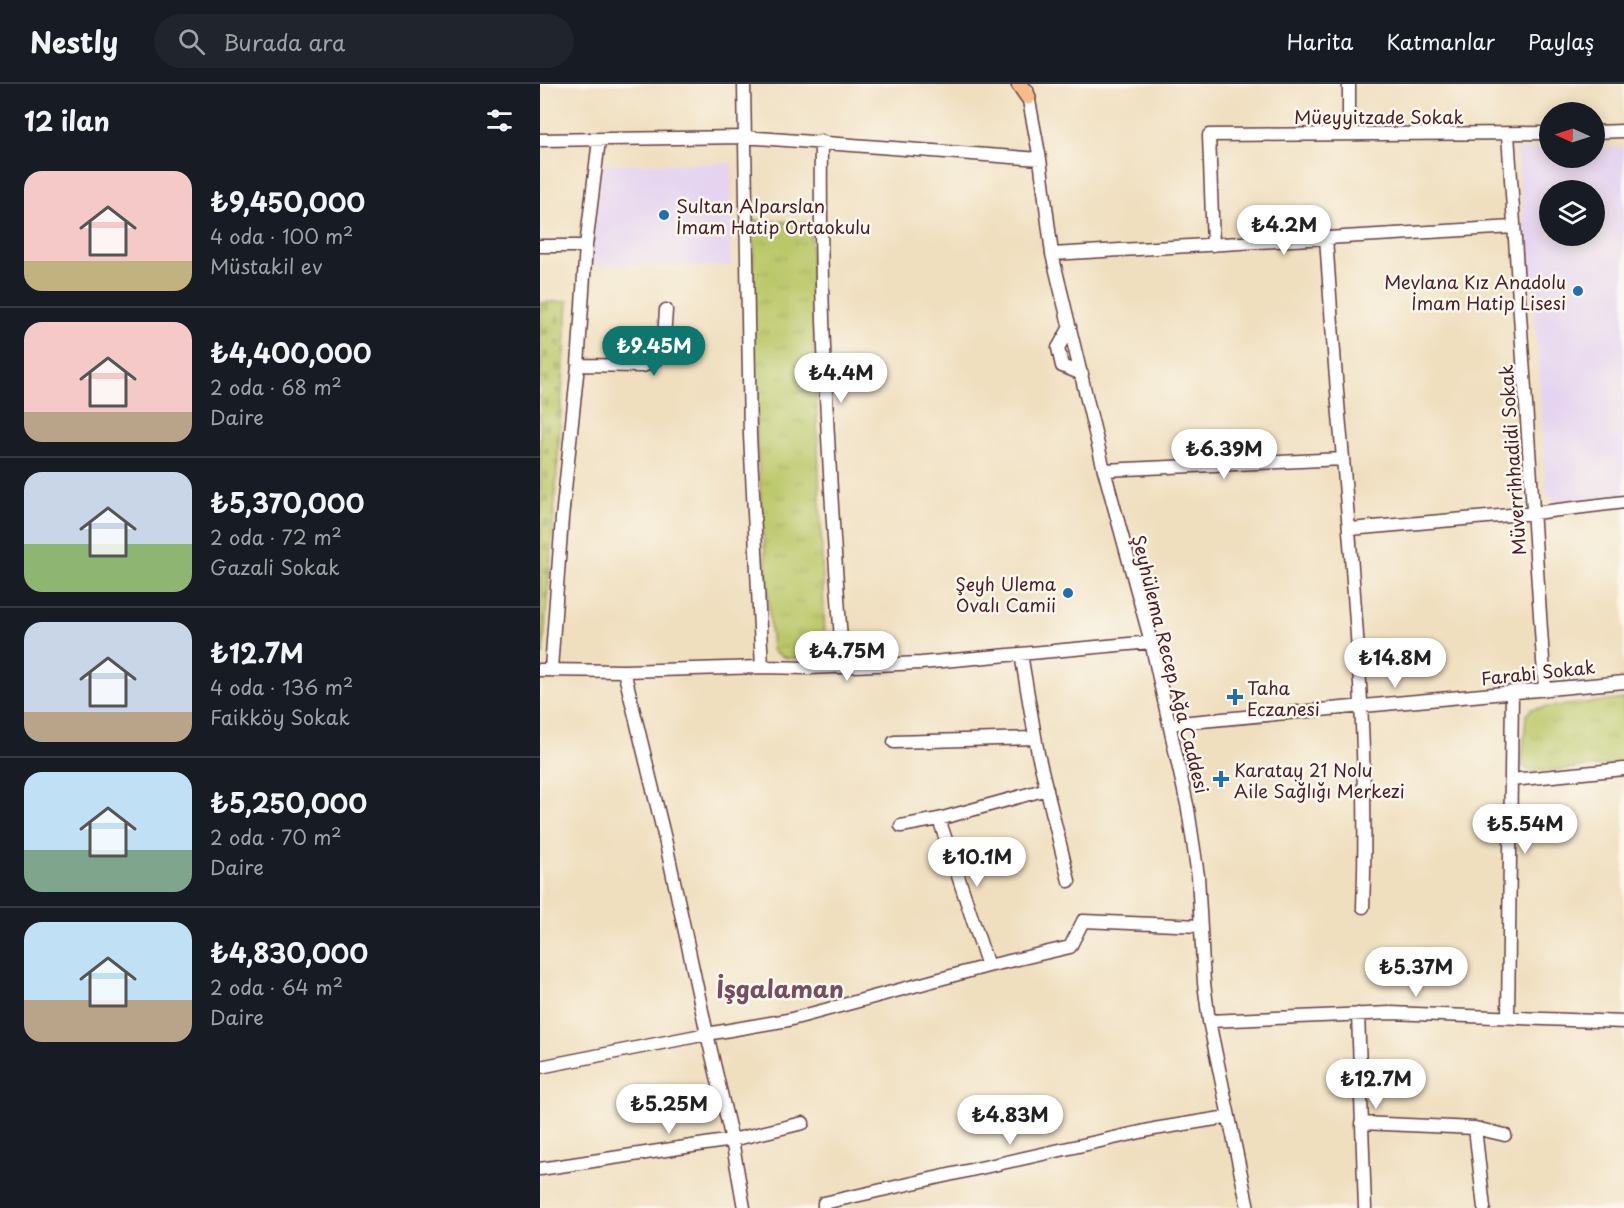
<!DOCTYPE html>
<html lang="tr">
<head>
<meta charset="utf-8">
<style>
  :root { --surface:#171b24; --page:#20242c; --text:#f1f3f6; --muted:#9ea1a6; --line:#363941; --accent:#0f766e }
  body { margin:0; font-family:"Playpen Sans",sans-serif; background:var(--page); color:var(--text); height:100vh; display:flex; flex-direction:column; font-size:22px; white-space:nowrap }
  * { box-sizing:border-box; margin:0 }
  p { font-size:20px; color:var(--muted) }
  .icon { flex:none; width:33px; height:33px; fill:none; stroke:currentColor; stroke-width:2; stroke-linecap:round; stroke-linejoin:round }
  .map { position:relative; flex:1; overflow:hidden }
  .drawer { display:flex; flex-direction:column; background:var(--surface); width:540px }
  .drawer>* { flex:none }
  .needle { width:39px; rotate:273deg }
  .tools { position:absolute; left:999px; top:18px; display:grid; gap:12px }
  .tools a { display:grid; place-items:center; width:66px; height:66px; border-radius:50%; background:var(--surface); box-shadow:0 3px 15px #0003; font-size:30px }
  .price { position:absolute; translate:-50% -51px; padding:0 14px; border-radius:21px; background:#fff; color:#222; font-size:20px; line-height:39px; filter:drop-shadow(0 2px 3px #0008) }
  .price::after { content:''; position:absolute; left:50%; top:36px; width:18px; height:14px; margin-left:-9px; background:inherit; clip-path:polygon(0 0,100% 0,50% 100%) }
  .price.on { background:var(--accent); color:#fff }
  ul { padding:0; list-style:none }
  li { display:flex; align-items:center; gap:18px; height:150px; padding:0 24px }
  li+li { border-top:2px solid var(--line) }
  li span { display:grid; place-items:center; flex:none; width:168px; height:120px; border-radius:18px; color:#555 }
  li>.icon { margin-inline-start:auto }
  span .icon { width:72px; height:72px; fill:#fffc; stroke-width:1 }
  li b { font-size:26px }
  h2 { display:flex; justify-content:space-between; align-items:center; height:72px; padding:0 24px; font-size:26px }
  header { display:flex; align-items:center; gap:36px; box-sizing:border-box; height:84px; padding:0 30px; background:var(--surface); border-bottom:2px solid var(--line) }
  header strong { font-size:28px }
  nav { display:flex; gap:33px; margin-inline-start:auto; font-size:21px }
  .search { width:420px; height:54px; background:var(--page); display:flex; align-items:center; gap:15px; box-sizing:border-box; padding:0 21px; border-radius:33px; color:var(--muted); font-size:22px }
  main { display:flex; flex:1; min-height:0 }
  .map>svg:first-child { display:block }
</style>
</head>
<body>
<header>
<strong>Nestly</strong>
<div class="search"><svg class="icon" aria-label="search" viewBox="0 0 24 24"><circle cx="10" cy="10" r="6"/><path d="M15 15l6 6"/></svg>Burada ara</div>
<nav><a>Harita</a><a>Katmanlar</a><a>Paylaş</a></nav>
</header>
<main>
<section class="drawer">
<h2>12 ilan<svg class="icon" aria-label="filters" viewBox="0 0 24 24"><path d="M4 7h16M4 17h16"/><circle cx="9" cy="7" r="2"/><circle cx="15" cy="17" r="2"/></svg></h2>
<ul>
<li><span style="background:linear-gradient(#f6c9c9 75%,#c2b280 0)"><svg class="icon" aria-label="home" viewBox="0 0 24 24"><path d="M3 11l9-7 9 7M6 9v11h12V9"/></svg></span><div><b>₺9,450,000</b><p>4 oda · 100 m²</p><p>Müstakil ev</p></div></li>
<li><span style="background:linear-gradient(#f6c9c9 75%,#b9a48a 0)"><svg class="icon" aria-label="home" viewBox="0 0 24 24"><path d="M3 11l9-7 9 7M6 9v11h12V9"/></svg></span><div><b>₺4,400,000</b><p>2 oda · 68 m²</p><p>Daire</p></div></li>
<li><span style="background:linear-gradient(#c9d6e8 60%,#8fb573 0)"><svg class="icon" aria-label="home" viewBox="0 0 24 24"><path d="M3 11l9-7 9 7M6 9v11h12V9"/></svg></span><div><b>₺5,370,000</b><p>2 oda · 72 m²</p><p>Gazali Sokak</p></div></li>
<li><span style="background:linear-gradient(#c9d6e8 75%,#b9a48a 0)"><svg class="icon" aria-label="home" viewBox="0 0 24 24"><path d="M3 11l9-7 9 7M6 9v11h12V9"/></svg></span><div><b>₺12.7M</b><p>4 oda · 136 m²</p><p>Faikköy Sokak</p></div></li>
<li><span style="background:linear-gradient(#bfe0f5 65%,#7fa58c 0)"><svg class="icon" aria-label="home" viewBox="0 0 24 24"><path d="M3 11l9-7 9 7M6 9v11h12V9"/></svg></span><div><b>₺5,250,000</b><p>2 oda · 70 m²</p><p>Daire</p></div></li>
<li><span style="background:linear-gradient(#bfe0f5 65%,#b9a48a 0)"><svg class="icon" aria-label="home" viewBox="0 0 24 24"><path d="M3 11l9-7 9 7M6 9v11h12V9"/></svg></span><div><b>₺4,830,000</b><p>2 oda · 64 m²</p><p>Daire</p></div></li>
</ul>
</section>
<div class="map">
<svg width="1084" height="1124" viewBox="0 0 1084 1124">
  <defs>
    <pattern id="cemetery-stones" width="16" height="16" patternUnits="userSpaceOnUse" patternTransform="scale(1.5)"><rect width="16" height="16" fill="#bbc869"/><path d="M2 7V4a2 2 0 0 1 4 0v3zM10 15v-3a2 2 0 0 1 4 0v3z" fill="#a2ab5b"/></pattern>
    <pattern id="park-tufts" width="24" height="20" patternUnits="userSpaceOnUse" patternTransform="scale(1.5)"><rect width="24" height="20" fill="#bbc869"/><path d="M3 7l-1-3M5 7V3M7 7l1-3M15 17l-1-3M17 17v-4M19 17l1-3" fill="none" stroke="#a2ab5b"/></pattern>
  </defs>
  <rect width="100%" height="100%" fill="#fbf7ec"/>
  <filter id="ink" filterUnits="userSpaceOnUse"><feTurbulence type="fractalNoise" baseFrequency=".0167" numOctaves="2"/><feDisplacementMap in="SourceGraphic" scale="12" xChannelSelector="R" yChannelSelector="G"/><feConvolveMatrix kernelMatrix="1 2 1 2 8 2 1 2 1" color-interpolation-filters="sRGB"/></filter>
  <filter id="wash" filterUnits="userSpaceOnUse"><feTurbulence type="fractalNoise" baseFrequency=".008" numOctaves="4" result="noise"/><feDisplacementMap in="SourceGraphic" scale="24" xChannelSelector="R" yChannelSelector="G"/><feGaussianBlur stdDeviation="1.35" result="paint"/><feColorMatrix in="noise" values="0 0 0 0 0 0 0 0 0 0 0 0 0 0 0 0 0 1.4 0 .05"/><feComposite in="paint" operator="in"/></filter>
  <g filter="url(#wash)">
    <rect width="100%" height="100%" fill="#f0dfbf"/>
    <path fill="#e5d3f0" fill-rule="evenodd" d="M1084 63V415L1019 419 1006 410 998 267 976 66 1009 65 1010 74H1054L1055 64ZM1010 106H1054V152H1010Z
      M192 79 190 182 51 181 62 80Z"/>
    <path fill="url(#cemetery-stones)" stroke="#82744a" stroke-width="1.5" d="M28 217 17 389 3 570H0V219Z"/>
    <path fill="url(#park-tufts)" stroke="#82744a" stroke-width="1.5" d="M214 136 270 139 285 558 278 570C261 574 245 579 232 566L217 362 212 256Z
      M1084 615V680L992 688 982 682 986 632 991 625Z"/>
  </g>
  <g filter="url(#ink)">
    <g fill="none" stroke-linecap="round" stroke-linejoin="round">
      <defs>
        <path id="minor" d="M204 0 210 351 222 583
          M487 6 500 75 512 170 564 386 611 558 648 725 658 792 664 899 669 937 708 1124
          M1054 48 1084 47
          M809 49V0
          M968 50 1005 606
          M0 56 204 53 500 75
          M281 57C279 233 290 408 303 583
          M786 154C791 224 795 294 802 363 815 516 829 670 823 823
          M673 161 669 51 1010 49
          M0 162H46
          M512 170 974 143
          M530 243 518 264 522 282 542 290
          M38 281 103 282 117 275 123 267 126 226
          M564 386 803 375
          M810 445 994 429 1084 418
          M481 570 498 670 529 797
          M11 585 22 434 38 281 46 162 59 56
          M0 586 84 587 222 583 268 584 381 579 611 558
          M84 587 125 755 167 950 248 936 448 882 530 863 543 837 660 842
          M629 640 1084 598
          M354 658 495 654
          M971 696 1084 685
          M399 735 448 882
          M361 742 399 735 507 705
          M818 930 825 1124
          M968 933 972 609
          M669 937 850 929 1084 938
          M0 983 167 950 192 1056 204 1124
          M821 1039 935 1044 965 1051
          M935 1044 944 1124
          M0 1085 192 1056 263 1039
          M284 1124V1119L614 1045 688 1033"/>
        <path id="major" d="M479 0 488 13"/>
      </defs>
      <use href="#minor" stroke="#633c41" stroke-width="15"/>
      <use href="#major" stroke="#633c41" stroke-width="18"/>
      <use href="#minor" stroke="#fff" stroke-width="12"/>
      <use href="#major" stroke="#f7bd88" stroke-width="15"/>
    </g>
  </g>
  <g fill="#1f6fb2" stroke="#fbf7ec" stroke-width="2">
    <circle cx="124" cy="131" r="6"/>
    <circle cx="1038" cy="207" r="6"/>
    <circle cx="528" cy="509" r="6"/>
    <path d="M692 604h6v6h6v6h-6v6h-6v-6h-6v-6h6z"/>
    <path d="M678 686h6v6h6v6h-6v6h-6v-6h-6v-6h6z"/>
  </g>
  <g text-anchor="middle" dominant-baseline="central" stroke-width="5" stroke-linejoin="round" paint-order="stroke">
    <g font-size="18" fill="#4a1f2b" stroke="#fbf7ec">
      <text x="839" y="32">Müeyyitzade Sokak</text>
      <text transform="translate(972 376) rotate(-94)">Müverrihhadidi Sokak</text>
      <text transform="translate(631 580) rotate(76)">Şeyhülema Recep Ağa Caddesi</text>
      <text transform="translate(998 588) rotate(-6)">Farabi Sokak</text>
    </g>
    <g font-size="18" fill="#4a1f2b" stroke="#fbf7ec" text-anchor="start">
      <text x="136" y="121">Sultan Alparslan<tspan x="136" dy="21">İmam Hatip Ortaokulu</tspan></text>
      <text x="1026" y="197" text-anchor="end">Mevlana Kız Anadolu<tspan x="1026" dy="21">İmam Hatip Lisesi</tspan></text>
      <text x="516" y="499" text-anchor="end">Şeyh Ulema<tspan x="516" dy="21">Ovalı Camii</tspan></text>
      <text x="707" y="603">Taha<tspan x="707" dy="21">Eczanesi</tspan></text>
      <text x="694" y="685">Karatay 21 Nolu<tspan x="694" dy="21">Aile Sağlığı Merkezi</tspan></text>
    </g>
    <g font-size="24" font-weight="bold" fill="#764e62" stroke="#fbf7ec">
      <text x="240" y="904">İşgalaman</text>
    </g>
  </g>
</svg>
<div class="tools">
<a><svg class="needle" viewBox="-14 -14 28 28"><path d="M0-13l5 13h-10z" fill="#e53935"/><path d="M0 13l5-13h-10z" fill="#9ea1a6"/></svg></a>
<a><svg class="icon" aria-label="layers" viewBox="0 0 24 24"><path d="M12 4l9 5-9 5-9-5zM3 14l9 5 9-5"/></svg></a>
</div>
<b class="price" style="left:744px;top:172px">₺4.2M</b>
<b class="price on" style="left:114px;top:293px">₺9.45M</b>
<b class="price" style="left:301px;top:320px">₺4.4M</b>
<b class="price" style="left:684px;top:396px">₺6.39M</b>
<b class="price" style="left:307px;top:598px">₺4.75M</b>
<b class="price" style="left:855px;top:605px">₺14.8M</b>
<b class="price" style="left:985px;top:771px">₺5.54M</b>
<b class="price" style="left:437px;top:804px">₺10.1M</b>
<b class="price" style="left:876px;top:914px">₺5.37M</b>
<b class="price" style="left:836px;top:1026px">₺12.7M</b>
<b class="price" style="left:129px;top:1051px">₺5.25M</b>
<b class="price" style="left:470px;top:1062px">₺4.83M</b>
</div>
</main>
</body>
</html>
